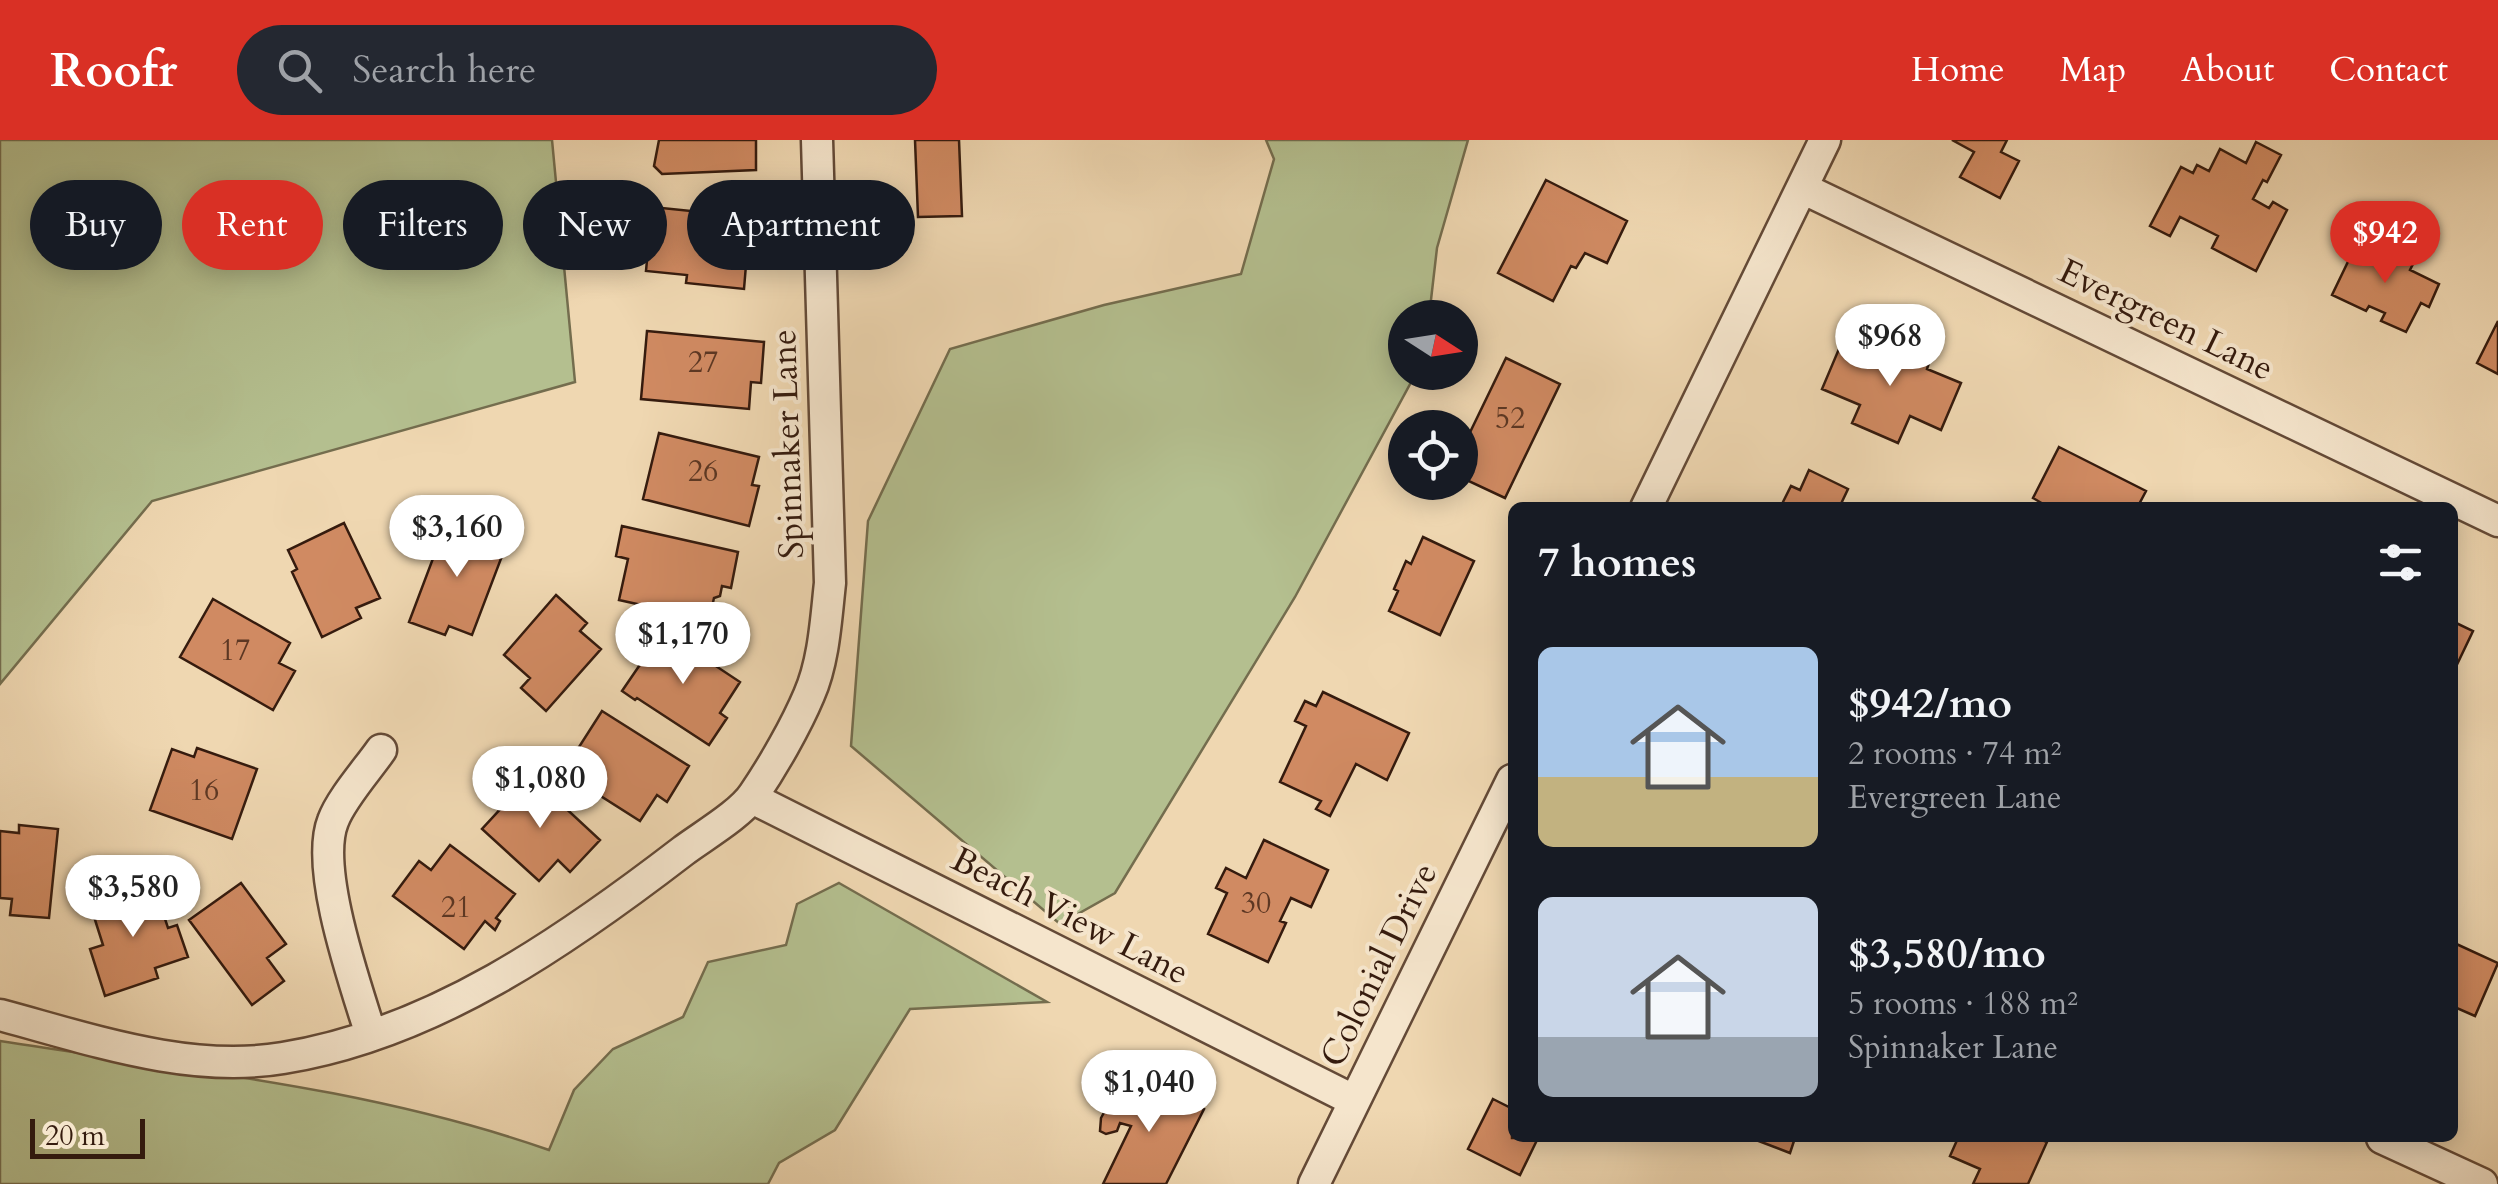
<!DOCTYPE html>
<html lang="en">
<head>
<meta charset="utf-8">
<style>
  :root { --surface:#171b24; --page:#242831; --text:#f1f3f6; --muted:#9ea1a6; --accent:#d93025 }
  body { margin:0; font-family:Cardo,serif; background:var(--page); color:var(--text); height:100vh; display:flex; flex-direction:column; font-size:38px; white-space:nowrap }
  * { box-sizing:border-box; margin:0 }
  p { font-size:32px; color:var(--muted) }
  .icon { flex:none; width:55px; height:55px; fill:none; stroke:currentColor; stroke-width:2; stroke-linecap:round; stroke-linejoin:round }
  .map { position:relative; flex:1; overflow:hidden }
  .sheet { position:absolute; left:1508px; top:362px; width:950px; height:640px; display:flex; flex-direction:column; background:var(--surface); border-radius:15px; box-shadow:0 5px 25px #0003 }
  .sheet>* { flex:none }
  .guide { position:absolute; left:30px; top:40px; width:950px; height:90px; display:flex; gap:20px }
  .needle { width:65px; rotate:102deg }
  .buttons { position:absolute; left:1388px; top:160px; display:grid; gap:20px }
  .buttons a { display:grid; place-items:center; width:90px; height:90px; border-radius:50%; background:var(--surface); box-shadow:0 5px 25px #0003; font-size:50px }
  .scale { position:absolute; left:30px; bottom:25px; width:115px; box-sizing:border-box; padding-left:10px; border:5px solid #351b0e; border-top:0; font-size:28px; line-height:35px; white-space:nowrap; color:#351b0e; -webkit-text-stroke:8px #f5e5cc; paint-order:stroke }
  .price { position:absolute; translate:-50% -85px; padding:0 22px; border-radius:35px; background:#fff; color:#222; font-size:32px; line-height:65px; filter:drop-shadow(0 2px 5px #0008) }
  .price::after { content:''; position:absolute; left:50%; top:60px; width:30px; height:22px; margin-left:-15px; background:inherit; clip-path:polygon(0 0,100% 0,50% 100%) }
  .price.on { background:var(--accent); color:#fff }
  ul { padding:0; list-style:none }
  li { display:flex; align-items:center; gap:30px; height:250px; padding:0 30px }
  li span { display:grid; place-items:center; flex:none; width:280px; height:200px; border-radius:15px; color:#555 }
  li>.icon { margin-inline-start:auto }
  span .icon { width:120px; height:120px; fill:#fffc; stroke-width:1 }
  li b { font-size:42px }
  h2 { display:flex; justify-content:space-between; align-items:center; height:120px; padding:0 30px; font-size:42px }
  .pill { padding:0 35px; border-radius:45px; background:var(--surface); box-shadow:0 5px 25px #0003; font-size:35px; line-height:90px }
  .pill.on { background:var(--accent); color:#fff }
  header { display:flex; align-items:center; gap:60px; box-sizing:border-box; height:140px; padding:0 50px; background:var(--accent); color:#fff }
  header strong { font-size:48px }
  nav { display:flex; gap:55px; margin-inline-start:auto; font-size:35px }
  .search { width:700px; height:90px; background:var(--page); display:flex; align-items:center; gap:25px; box-sizing:border-box; padding:0 35px; border-radius:55px; color:var(--muted); font-size:38px }
  .map>svg:first-child { display:block }
</style>
</head>
<body>
<header>
<strong>Roofr</strong>
<div class="search"><svg class="icon" aria-label="search" viewBox="0 0 24 24"><circle cx="10" cy="10" r="6"/><path d="M15 15l6 6"/></svg>Search here</div>
<nav><a>Home</a><a>Map</a><a>About</a><a>Contact</a></nav>
</header>
<div class="map">
<svg width="2498" height="1044" viewBox="0 0 2498 1044">
  <rect width="100%" height="100%" fill="#efd7b1"/>
  <filter id="stains"><feTurbulence type="fractalNoise" baseFrequency=".002" numOctaves="4"/><feColorMatrix values="0 0 0 0 .2 0 0 0 0 .09 0 0 0 0 .02 0 0 0 .5 -.17"/></filter>
  <radialGradient id="worn" r=".72"><stop offset=".6" stop-color="#630" stop-opacity="0"/><stop offset="1" stop-color="#630" stop-opacity=".3"/></radialGradient>
  <path fill="#b4bf8f" stroke="#746d4e" stroke-width="2.5" d="M0 0H552L575 242 152 361 0 544Z
    M1266 0H1468L1437 108 1429 177 1405 178V232L1416 233 1295 457 1115 753 1060 784 851 606 868 381 950 209 1104 165 1241 134 1274 19Z
    M839 743 1047 862 910 869 835 990 779 1023 768 1044H0V901C184 930 372 948 549 1010L574 950 613 909 683 877 708 822 786 805 797 764Z"/>
  <path fill="#d08a62" stroke="#351b0e" stroke-width="2.5" d="M659 0H756V30L662 34 654 26Z
    M915 0H959L962 76 918 77Z
    M1952 0H2007L2001 12 2019 21 2000 58 1960 37 1974 12Z
    M2256 2 2281 15 2267 42 2263 40 2253 59 2269 68 2273 62 2287 70 2256 131 2212 108 2218 96 2180 77 2170 96 2150 86 2181 27 2193 33 2197 25 2209 31 2220 9 2246 23Z
    M1546 40 1627 81 1607 123 1585 113 1576 128 1571 126 1553 161 1498 133Z
    M652 67 750 77 744 149 686 143 687 135 646 131Z
    M2356 105 2385 119 2391 106 2416 118 2410 130 2439 144 2429 167 2421 163 2406 192 2381 181 2385 173 2369 166 2366 171 2332 155Z
    M2498 181V234L2477 223Z
    M647 191 764 202 761 243 751 242 749 269 641 259Z
    M1844 197 1886 214 1889 206 1929 223 1927 229 1961 243 1941 290 1910 276 1898 303 1852 283 1860 265 1822 249Z
    M1506 218 1560 244 1505 358 1460 337V313Z
    M659 293 759 317 752 345 759 346 749 386 643 359Z
    M2059 307 2146 351 2137 368H2050L2033 358Z
    M1809 330 1848 349 1839 368H1780L1791 346 1800 350Z
    M458 378 487 389 484 397 496 402 492 412 502 416 472 495 449 486 445 495 409 482 446 384 455 387Z
    M344 383 380 458 356 468 361 478 322 497 292 432 297 429 288 410Z
    M622 386 738 412 731 448 722 446 720 456 714 458 709 480 619 460 628 419 616 416Z
    M1423 397 1474 421 1440 495 1389 471 1398 451 1394 449 1406 421 1411 424Z
    M556 455 587 483 580 491 601 509 546 571 521 548 530 538 504 515Z
    M213 459 290 503 279 523 295 531 273 570 180 517Z
    M2452 481 2473 491 2452 535Z
    M663 491 740 542 720 573 727 578 709 605 637 558 635 560 622 551Z
    M1323 552 1409 593 1387 640 1356 624 1330 676 1316 669 1321 661 1280 642 1306 586 1295 581 1305 561 1316 566Z
    M602 571 689 626 667 662 657 655 640 681 563 632Z
    M197 608 257 629 232 699 150 670 172 609 194 617Z
    M531 636 600 700 570 732 558 720 539 741 482 689Z
    M19 685 58 689 49 778 10 775 12 759 0 758V691L19 693Z
    M1264 700 1328 730 1311 767 1291 758 1280 781 1286 783 1268 822 1208 794 1227 753 1216 748 1226 728 1246 738Z
    M450 705 515 754 496 778 500 781 495 790 485 781 464 809 393 756 419 721 431 730Z
    M153 743 168 788 177 785 188 817 155 828 158 838 105 856 90 809 103 805 90 764Z
    M241 743 286 804 267 818 284 841 252 865 189 780Z
    M2452 802 2498 823 2475 876 2452 866Z
    M1152 946 1204 969 1166 1044H1103L1131 986 1120 983 1117 991 1106 994 1100 991 1101 978 1118 947 1145 960Z
    M1493 959 1509 967 1512 959V998H1538L1520 1035 1468 1009Z
    M1757 998H1795L1790 1013 1756 1000Z
    M1958 998H2037L2047 1002 2028 1044H1973L1980 1029 1950 1016Z"/>
  <g fill="none" stroke-linecap="round" stroke-linejoin="round">
    <defs>
      <path id="street" d="M1802 48 2498 381
        M1646 368 1825 0
        M752 658 1353 960
        M0 875C90 899 189 934 283 918 433 894 566 801 683 711 703 696 741 674 754 654 773 626 796 586 809 555 824 521 826 479 830 443L817 0
        M371 895C356 846 314 729 333 681 341 659 367 630 381 610
        M2382 998 2482 1044
        M1314 1044 1512 640"/>
    </defs>
    <use href="#street" stroke="#644a37" stroke-width="35"/>
    <use href="#street" stroke="#f5e5cc" stroke-width="30"/>
  </g>
  <g text-anchor="middle" dominant-baseline="central" stroke-width="8" stroke-linejoin="round" paint-order="stroke">
    <g font-size="30" fill="#5c3723">
      <text x="703" y="222">27</text>
      <text x="1510" y="278">52</text>
      <text x="703" y="331">26</text>
      <text x="235" y="510">17</text>
      <text x="204" y="650">16</text>
      <text x="1256" y="763">30</text>
      <text x="456" y="767">21</text>
    </g>
    <g font-size="35" fill="#351b0e" stroke="#f5e5cc">
      <text transform="translate(2166 180) rotate(26)">Evergreen Lane</text>
      <text transform="translate(788 304) rotate(-92)">Spinnaker Lane</text>
      <text transform="translate(1070 776) rotate(27)">Beach View Lane</text>
      <text transform="translate(1379 825) rotate(-64)">Colonial Drive</text>
    </g>
  </g>
  <rect width="100%" height="100%" filter="url(#stains)"/>
  <rect width="100%" height="100%" fill="url(#worn)"/>
</svg>
<div class="buttons">
<a><svg class="needle" viewBox="-14 -14 28 28"><path d="M0-13l5 13h-10z" fill="#e53935"/><path d="M0 13l5-13h-10z" fill="#9ea1a6"/></svg></a>
<a><svg class="icon" aria-label="locate" viewBox="0 0 24 24"><circle cx="12" cy="12" r="6"/><path d="M12 2v4M12 18v4M2 12h4M18 12h4"/></svg></a>
</div>
<div class="scale">20 m</div>
<b class="price on" style="left:2385px;top:146px">$942</b>
<b class="price" style="left:1890px;top:249px">$968</b>
<b class="price" style="left:457px;top:440px">$3,160</b>
<b class="price" style="left:683px;top:547px">$1,170</b>
<b class="price" style="left:540px;top:691px">$1,080</b>
<b class="price" style="left:133px;top:800px">$3,580</b>
<b class="price" style="left:1149px;top:995px">$1,040</b>
<div class="guide">
<a class="pill">Buy</a>
<a class="pill on">Rent</a>
<a class="pill">Filters</a>
<a class="pill">New</a>
<a class="pill">Apartment</a>
</div>
<section class="sheet">
<h2>7 homes<svg class="icon" aria-label="filters" viewBox="0 0 24 24"><path d="M4 7h16M4 17h16"/><circle cx="9" cy="7" r="2"/><circle cx="15" cy="17" r="2"/></svg></h2>
<ul>
<li><span style="background:linear-gradient(#a9c7e8 65%,#c2b280 0)"><svg class="icon" aria-label="home" viewBox="0 0 24 24"><path d="M3 11l9-7 9 7M6 9v11h12V9"/></svg></span><div><b>$942/mo</b><p>2 rooms · 74 m²</p><p>Evergreen Lane</p></div></li>
<li><span style="background:linear-gradient(#c9d6e8 70%,#9aa5b1 0)"><svg class="icon" aria-label="home" viewBox="0 0 24 24"><path d="M3 11l9-7 9 7M6 9v11h12V9"/></svg></span><div><b>$3,580/mo</b><p>5 rooms · 188 m²</p><p>Spinnaker Lane</p></div></li>
</ul>
</section>
</div>
</body>
</html>
